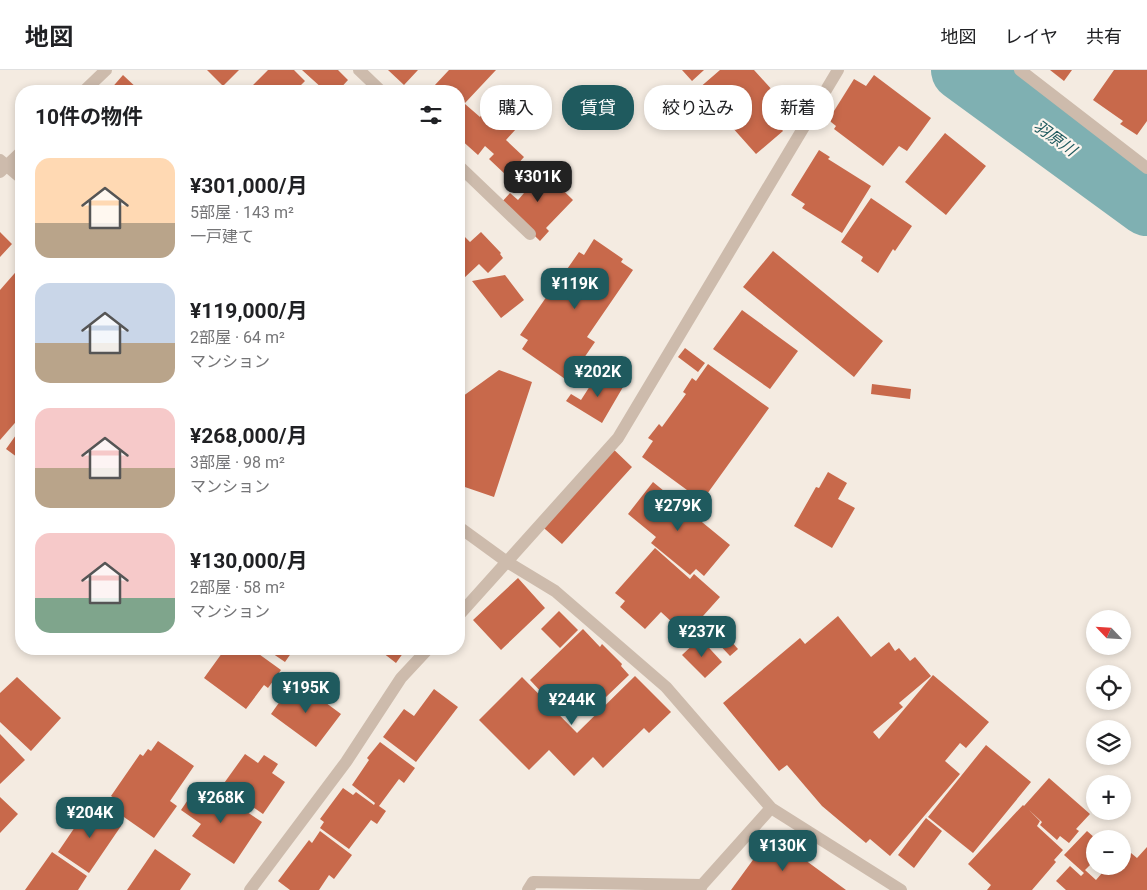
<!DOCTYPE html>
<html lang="ja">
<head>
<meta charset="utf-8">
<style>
  :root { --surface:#fff; --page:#f2f2f2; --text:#202124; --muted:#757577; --line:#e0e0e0; --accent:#1f5a5e }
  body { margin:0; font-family:Roboto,"Noto Sans JP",sans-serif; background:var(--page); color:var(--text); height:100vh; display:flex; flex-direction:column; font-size:19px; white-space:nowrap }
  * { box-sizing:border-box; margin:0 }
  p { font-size:16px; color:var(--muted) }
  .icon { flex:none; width:28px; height:28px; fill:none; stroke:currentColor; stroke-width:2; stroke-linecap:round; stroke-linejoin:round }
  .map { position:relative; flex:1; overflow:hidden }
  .sheet { position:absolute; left:15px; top:15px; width:450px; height:570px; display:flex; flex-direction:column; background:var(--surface); border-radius:20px; box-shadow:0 2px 8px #0003 }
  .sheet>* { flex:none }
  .banner { position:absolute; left:480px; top:15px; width:475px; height:45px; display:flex; gap:10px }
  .needle { width:32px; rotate:295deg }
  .buttons { position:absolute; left:1086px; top:540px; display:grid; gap:10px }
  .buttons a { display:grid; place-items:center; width:45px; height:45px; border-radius:50%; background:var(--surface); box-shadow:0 2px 8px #0003; font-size:25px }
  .price { position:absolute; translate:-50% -42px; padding:0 11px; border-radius:10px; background:var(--accent); color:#fff; font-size:16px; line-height:32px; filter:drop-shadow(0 1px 2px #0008) }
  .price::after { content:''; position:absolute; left:50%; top:30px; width:15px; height:11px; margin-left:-8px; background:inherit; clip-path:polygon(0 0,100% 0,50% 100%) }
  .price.on { background:#222; color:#fff }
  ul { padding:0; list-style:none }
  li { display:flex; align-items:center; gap:15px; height:125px; padding:0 20px }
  li span { display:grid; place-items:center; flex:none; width:140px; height:100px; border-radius:15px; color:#555 }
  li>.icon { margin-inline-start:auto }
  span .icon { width:60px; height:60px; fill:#fffc; stroke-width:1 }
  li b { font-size:21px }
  h2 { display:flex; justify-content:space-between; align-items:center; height:60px; padding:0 20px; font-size:21px }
  .chip { padding:0 18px; border-radius:20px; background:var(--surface); box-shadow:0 2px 8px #0003; font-size:18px; line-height:45px }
  .chip.on { background:var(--accent); color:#fff }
  header { display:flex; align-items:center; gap:30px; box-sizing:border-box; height:70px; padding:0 25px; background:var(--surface); border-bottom:1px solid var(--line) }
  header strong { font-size:24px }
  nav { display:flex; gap:28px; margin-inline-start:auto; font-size:18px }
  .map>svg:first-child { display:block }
</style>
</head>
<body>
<header>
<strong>地図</strong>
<nav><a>地図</a><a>レイヤ</a><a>共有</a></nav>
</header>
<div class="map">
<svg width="1147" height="820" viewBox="0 0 1147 820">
  <rect width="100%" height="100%" fill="#f4ebe1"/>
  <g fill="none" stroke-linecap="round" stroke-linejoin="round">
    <path stroke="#7fb0b2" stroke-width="62" d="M962 0 1147 135"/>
  </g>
  <path fill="#c8694b" d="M207 0H239L223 16Z
    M268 0H294L305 11 295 21H247Z
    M302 0H338L348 10 338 21H321L323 19Z
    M388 0H418L404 15Z
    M449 0H496L465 33 459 27V21H439L434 16Z
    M682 0H704L692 11Z
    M720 0H754L793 43 779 56 783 61 756 84 698 19Z
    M1050 0H1072L1064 11Z
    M1114 0H1147V51L1137 65 1120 54 1123 51 1093 30Z
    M123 5 140 21H109Z
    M874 5 931 48 907 81 899 76 883 96 834 59 836 56 831 52 829 49 854 9 866 16Z
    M500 24 527 47 506 70 524 87 507 106 489 89 494 84 485 76 478 85 459 68V41L465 34 480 47Z
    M945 63 986 96 946 145 905 112Z
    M819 80 830 87 828 89 871 116 842 163 802 138 805 134 791 125Z
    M538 96 573 130 546 158 549 161 540 171 501 133 510 123 518 130 524 123 518 117Z
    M871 128 912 156 895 181 893 179 878 203 861 191 863 187 841 172Z
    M459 161 470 172 481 162 501 183 500 184 503 188 488 203 479 194 463 209 459 205Z
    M0 162 12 174 0 187Z
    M594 169 623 189 621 192 633 200 587 267 595 272 568 311 522 279 528 270 520 265 556 213 562 217 568 208 563 205 579 182 584 185Z
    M773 181 883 271 854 307 743 217Z
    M21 196V346L0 370V220Z
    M505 205 524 230 501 248 472 211Z
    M742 240 798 281 770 319 713 279Z
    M685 278 705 293 698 302 678 287Z
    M708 294 769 338 702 431 642 387 653 371 648 368 659 354 662 357 686 324 683 322 692 308 696 311Z
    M499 300 532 312 494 427 459 415V349L462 340 459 339V329Z
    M599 302 623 317 602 353 566 331 571 324 581 330Z
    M872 314 911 319 910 329 871 324Z
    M21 358V390L6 379Z
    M608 374 632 397 562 474 537 452Z
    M828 402 847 413 838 429 855 438 832 478 794 456 816 417 819 418Z
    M653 412 730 475 704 506 696 499 690 505 651 473 656 467 628 444Z
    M655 478 690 509 694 504 720 527 686 565 661 542 645 559 620 537 625 531 615 523Z
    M518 508 545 538 501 580 473 550Z
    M559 541 578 560 560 578 541 559Z
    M838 546 871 587 889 572 895 581 899 578 910 591 915 587 931 606 899 633 903 637 873 662 879 669 933 605 989 652 966 678 960 673 945 691 960 704 890 786 870 769 866 773 822 736 787 695 779 701 723 633 800 568 805 574Z
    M583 559 600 577 602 574 622 594 621 596 629 605 606 627 597 618 595 620 590 615 571 633 568 629 557 639 530 610Z
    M723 562 738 579 730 586 715 570Z
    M700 568 722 592 705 608 682 585Z
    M225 579H252L281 600 268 618 264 615 246 639 204 608Z
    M266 579H294L285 592Z
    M378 579H406L396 593Z
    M635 606 671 642 649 663 644 658 603 698 593 687 574 706 549 680 529 700 479 650 522 607 577 663Z
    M17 607 61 648 31 681 0 652V623Z
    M295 610 341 644 316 677 271 644Z
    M434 619 458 637 416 692 383 667 404 639 414 646Z
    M0 664 25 690 0 714Z
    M158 671 194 696 170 731 177 736 154 768 111 738 117 730 111 726 140 684 143 686 148 679 151 681Z
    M380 672 415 698 404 713 399 709 379 736 386 741 377 754 371 750 349 779 320 758 324 752 320 749 343 718 353 725 356 722 374 735 375 733 352 715 369 690 367 688Z
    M986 675 1031 712 973 783 928 747Z
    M245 684 258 693 264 685 278 694 272 703 285 712 263 744 222 716Z
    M1049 708 1090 744 1076 759 1079 761 1069 773 1060 766 1057 770 1040 755 1042 752 1029 740 1040 751 1037 756 1063 780 1054 790 1056 792 1032 820H987L991 815 968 794 1023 735 1024 736Z
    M196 718 216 731 220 724 262 752 234 794 192 766 201 754 181 740Z
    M0 727 18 744 0 763Z
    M90 735 121 756 89 803 58 782Z
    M926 748 942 761 914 798 898 785Z
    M320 761 352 785 334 809 329 805 319 820H290L278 811 309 770 312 773Z
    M1087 761 1095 768V790L1085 800 1096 810 1108 796H1122V780L1125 778 1137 788 1147 777V820H1066L1056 811 1070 796 1081 806 1084 803 1064 785Z
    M771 765 846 820H731Z
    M155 779 191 804 180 820H127Z
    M52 782 87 806 78 820H25Z"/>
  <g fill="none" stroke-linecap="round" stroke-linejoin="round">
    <path stroke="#cdbbac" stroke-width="12" d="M359 0 381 21
      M1020 0 1147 98
      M84 21 106 0
      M0 90 21 108
      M459 96 530 164
      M0 102 21 82
      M459 457 507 492 555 521 666 617 771 738 901 820
      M459 545 618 368 838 0
      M250 820 346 692 401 608 428 579
      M528 820 533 812 702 815
      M700 820 702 815 771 738"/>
  </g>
  <g text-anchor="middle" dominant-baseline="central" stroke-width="4.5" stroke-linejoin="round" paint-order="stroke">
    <g font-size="16" font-style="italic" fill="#1f5a5e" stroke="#fbf5ee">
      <text transform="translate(1055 68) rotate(36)">羽原川</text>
    </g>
  </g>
</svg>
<div class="buttons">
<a><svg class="needle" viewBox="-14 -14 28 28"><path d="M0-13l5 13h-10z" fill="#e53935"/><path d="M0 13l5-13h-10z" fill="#757577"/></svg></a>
<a><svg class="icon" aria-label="locate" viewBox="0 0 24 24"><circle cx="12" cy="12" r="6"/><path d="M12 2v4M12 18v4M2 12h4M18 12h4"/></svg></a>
<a><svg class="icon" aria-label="layers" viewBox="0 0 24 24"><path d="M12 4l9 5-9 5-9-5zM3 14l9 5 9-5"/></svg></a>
<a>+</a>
<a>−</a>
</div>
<b class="price on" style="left:538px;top:133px">¥301K</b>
<b class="price" style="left:575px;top:240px">¥119K</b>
<b class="price" style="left:598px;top:328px">¥202K</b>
<b class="price" style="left:678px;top:462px">¥279K</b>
<b class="price" style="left:702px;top:588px">¥237K</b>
<b class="price" style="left:306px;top:644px">¥195K</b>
<b class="price" style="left:572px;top:656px">¥244K</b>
<b class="price" style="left:221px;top:754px">¥268K</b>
<b class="price" style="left:90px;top:769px">¥204K</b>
<b class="price" style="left:783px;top:802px">¥130K</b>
<div class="banner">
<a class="chip">購入</a>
<a class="chip on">賃貸</a>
<a class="chip">絞り込み</a>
<a class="chip">新着</a>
</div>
<section class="sheet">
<h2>10件の物件<svg class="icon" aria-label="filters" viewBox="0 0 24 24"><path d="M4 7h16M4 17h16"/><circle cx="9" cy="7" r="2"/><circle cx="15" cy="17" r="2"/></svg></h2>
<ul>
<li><span style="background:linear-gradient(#ffd9b3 65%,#b9a48a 0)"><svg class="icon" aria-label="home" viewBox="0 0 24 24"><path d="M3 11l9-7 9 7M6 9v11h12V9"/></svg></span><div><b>¥301,000/月</b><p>5部屋 · 143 m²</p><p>一戸建て</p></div></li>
<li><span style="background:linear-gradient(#c9d6e8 60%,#b9a48a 0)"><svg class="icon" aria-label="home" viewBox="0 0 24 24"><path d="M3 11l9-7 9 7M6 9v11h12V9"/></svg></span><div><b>¥119,000/月</b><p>2部屋 · 64 m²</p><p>マンション</p></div></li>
<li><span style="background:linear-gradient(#f6c9c9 60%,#b9a48a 0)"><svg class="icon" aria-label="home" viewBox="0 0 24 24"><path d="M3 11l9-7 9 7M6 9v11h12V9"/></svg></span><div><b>¥268,000/月</b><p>3部屋 · 98 m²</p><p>マンション</p></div></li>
<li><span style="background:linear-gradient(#f6c9c9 65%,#7fa58c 0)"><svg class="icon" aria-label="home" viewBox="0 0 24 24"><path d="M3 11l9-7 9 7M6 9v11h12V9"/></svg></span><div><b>¥130,000/月</b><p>2部屋 · 58 m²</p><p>マンション</p></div></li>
</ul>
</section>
</div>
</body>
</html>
